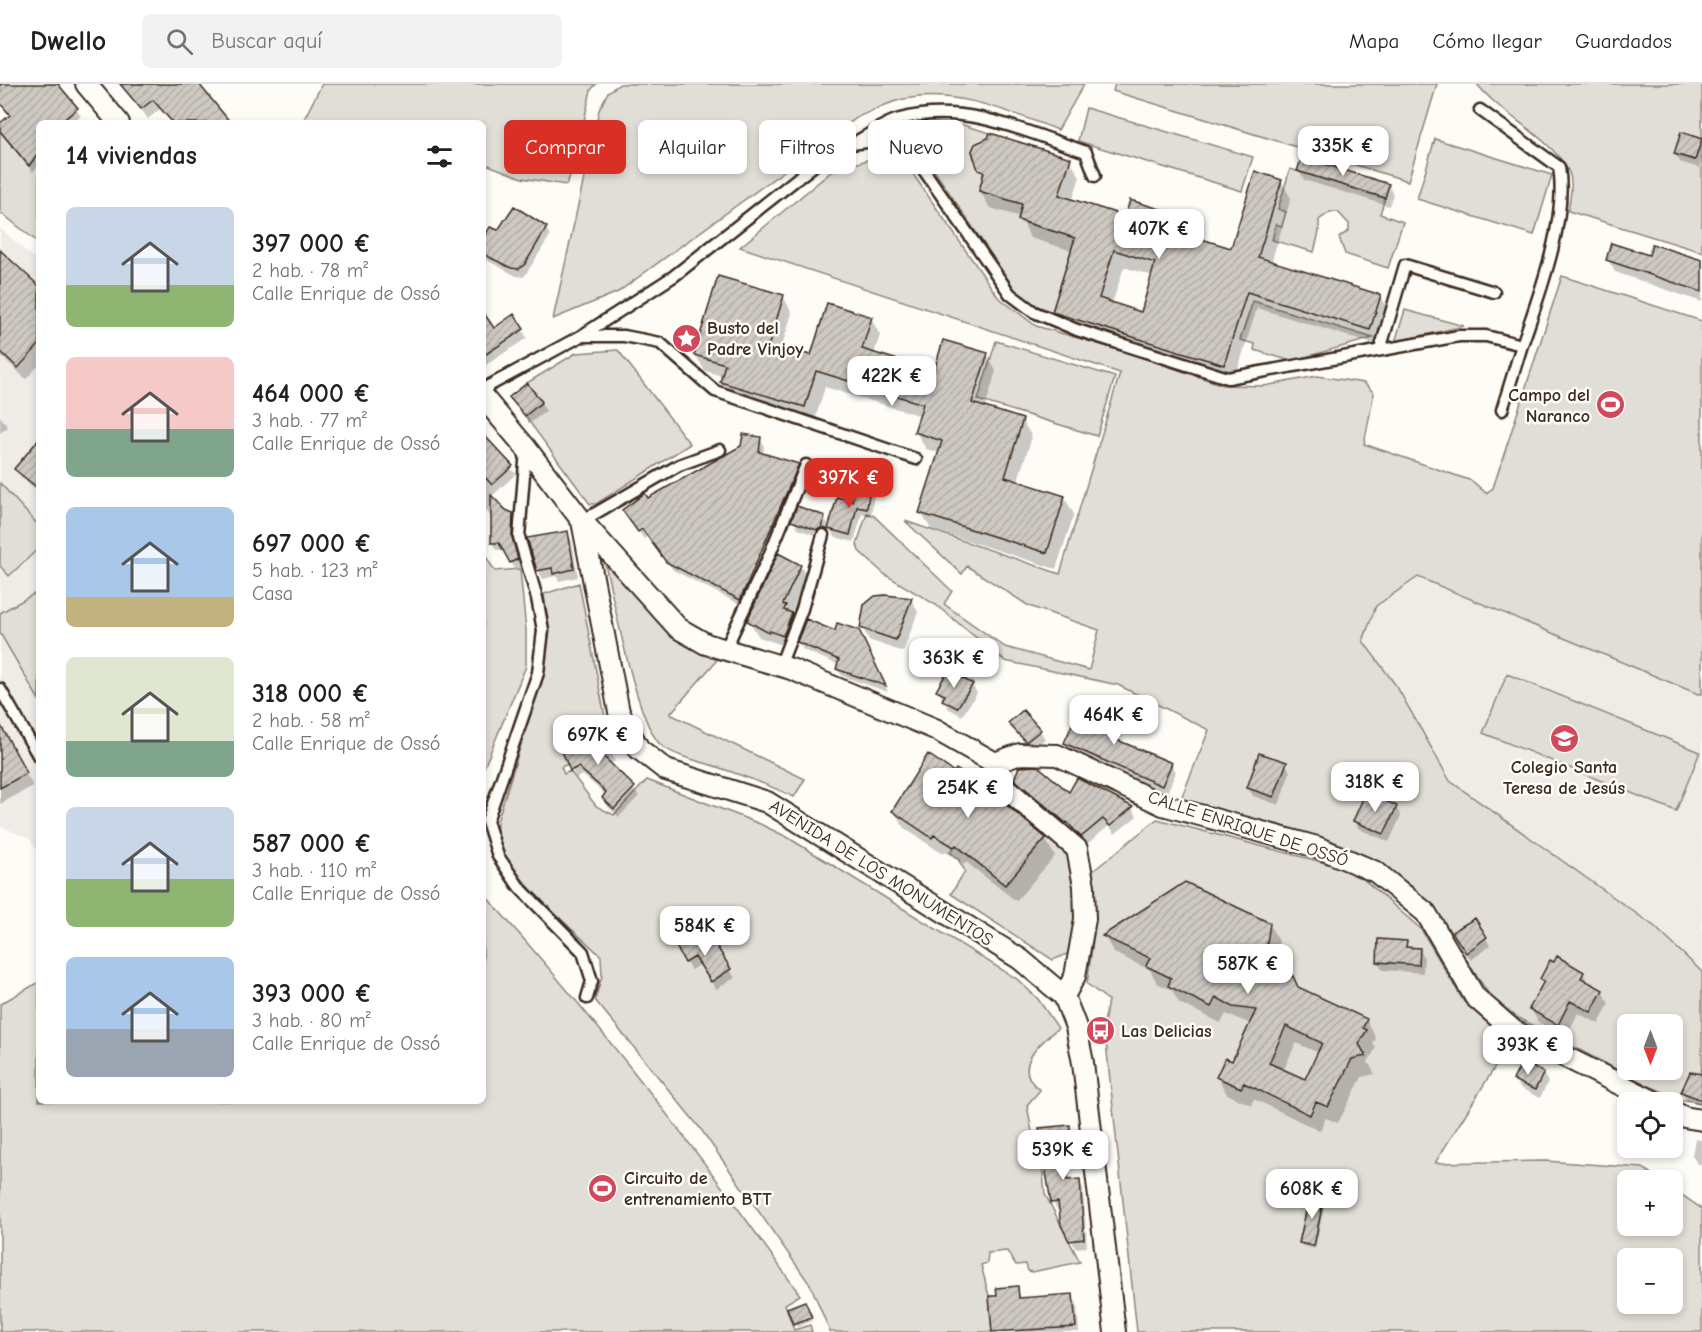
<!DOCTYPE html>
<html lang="es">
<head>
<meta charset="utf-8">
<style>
  :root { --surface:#fff; --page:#f2f2f2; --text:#202124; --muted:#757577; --line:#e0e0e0; --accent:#d93025 }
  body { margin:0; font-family:"Comic Neue",sans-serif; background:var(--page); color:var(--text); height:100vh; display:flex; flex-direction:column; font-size:22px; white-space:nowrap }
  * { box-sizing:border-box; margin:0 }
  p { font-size:20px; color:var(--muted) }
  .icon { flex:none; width:33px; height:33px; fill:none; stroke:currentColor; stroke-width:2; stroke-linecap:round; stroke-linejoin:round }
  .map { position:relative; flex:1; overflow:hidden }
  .sheet { position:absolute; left:36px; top:36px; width:450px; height:984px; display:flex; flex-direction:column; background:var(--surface); border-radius:9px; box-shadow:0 3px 9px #0003 }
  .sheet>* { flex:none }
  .hud { position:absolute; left:504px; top:36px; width:570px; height:54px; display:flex; gap:12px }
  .needle { width:39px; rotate:180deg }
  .tools { position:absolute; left:1617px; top:930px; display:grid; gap:12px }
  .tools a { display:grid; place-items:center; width:66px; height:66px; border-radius:9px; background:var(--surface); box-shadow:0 3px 9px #0003; font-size:30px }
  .price { position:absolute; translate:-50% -51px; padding:0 14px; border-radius:12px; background:#fff; color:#222; font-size:20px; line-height:39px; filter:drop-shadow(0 2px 3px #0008) }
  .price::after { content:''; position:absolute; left:50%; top:36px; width:18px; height:14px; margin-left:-9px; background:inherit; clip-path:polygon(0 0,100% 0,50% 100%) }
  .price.selected { background:var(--accent); color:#fff }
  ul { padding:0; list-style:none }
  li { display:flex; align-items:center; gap:18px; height:150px; padding:0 30px }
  li span { display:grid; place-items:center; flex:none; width:168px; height:120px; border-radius:9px; color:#555 }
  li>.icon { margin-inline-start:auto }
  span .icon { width:72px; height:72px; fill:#fffc; stroke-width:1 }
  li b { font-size:26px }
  h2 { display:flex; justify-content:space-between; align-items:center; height:72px; padding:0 30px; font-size:26px }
  .tag { padding:0 21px; border-radius:9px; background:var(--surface); box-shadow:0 3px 9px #0003; font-size:21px; line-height:54px }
  .tag.selected { background:var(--accent); color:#fff }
  header { display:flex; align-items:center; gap:36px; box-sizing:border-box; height:84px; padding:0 30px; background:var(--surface); border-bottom:2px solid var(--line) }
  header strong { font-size:28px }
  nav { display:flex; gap:33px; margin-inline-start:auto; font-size:21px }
  .search { width:420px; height:54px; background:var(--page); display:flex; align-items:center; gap:15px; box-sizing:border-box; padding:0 21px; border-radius:9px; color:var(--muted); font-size:22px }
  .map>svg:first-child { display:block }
</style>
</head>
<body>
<header>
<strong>Dwello</strong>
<div class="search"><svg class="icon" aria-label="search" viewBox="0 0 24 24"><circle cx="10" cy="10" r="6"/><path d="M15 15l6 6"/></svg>Buscar aquí</div>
<nav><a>Mapa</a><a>Cómo llegar</a><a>Guardados</a></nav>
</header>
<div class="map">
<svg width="1702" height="1248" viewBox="0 0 1702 1248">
  <defs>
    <pattern id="building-hatch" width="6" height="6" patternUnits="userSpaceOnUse" patternTransform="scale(1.5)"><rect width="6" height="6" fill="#cdc8c2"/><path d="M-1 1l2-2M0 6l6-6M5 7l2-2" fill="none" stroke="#b1aca6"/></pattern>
  </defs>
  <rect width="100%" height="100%" fill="#fdfcf7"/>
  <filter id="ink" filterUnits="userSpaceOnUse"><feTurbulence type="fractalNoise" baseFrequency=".0167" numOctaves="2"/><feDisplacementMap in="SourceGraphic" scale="12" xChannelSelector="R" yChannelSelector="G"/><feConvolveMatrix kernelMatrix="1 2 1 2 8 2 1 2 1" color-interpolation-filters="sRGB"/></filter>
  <g filter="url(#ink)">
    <path fill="#efece7" d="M0 144 39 179V770L30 755 0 742Z
      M1418 493 1697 610H1702V888L1654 842 1450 697 1397 603 1363 557 1376 522Z"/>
    <path fill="#e1ded7" stroke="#8e847a" stroke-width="1.5" fill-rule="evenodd" d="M322 0H596L591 6 573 85 566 101 522 94 483 79V39H302Z
      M620 0H1084L1058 46C1008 27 950 2 896 17 883 21 870 28 858 33L618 208 553 235 599 26 608 8Z
      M1115 0H1437L1408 97 1113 7Z
      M1477 0H1702V168L1568 127C1570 115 1574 97 1568 86 1549 52 1502 32 1477 0ZM1681 49 1702 55 1695 76 1674 70Z
      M1086 24 1253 73 1242 107 1078 57Z
      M938 38 963 41 990 49 988 55 977 59 972 67 974 75 980 80 978 86 984 88 979 107 1022 120 1019 137 1075 154 1052 228 1034 221 1016 207 921 67 905 54 908 44 920 39Z
      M0 47 28 81 36 72 39 73V159L0 128Z
      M1435 55 1552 91 1534 151 1417 115Z
      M887 74 906 80 998 213 1036 242 1123 267 1223 301 1264 302 1317 292 1364 299 1374 309 1364 360 1472 397 1486 409 1493 404 1562 192 1702 237V610H1698L1418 493 1376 522 1363 557 1397 603 1450 697 1654 842 1702 888V1019L1679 1015 1645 1000 1518 934 1490 912 1430 820 1414 804 1373 775 1330 756 1180 717 1209 646 1118 601 1005 577 936 521 884 490 859 467 857 460 867 429 874 432 952 507 944 520 1005 563 1089 586 1099 546 1029 522 967 482 962 490 905 437 1060 490 1120 289 740 163 831 88 867 76ZM1628 940H1672V986H1628Z
      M1290 85 1385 114 1380 130 1403 138 1388 184 1345 170 1339 153 1349 147V140L1338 128H1330L1319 136V148L1314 168 1272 156 1276 140 1282 142 1286 128 1278 125Z
      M1253 217 1373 254 1291 277 1254 266 1255 260 1240 256Z
      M1405 226 1464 242 1398 257 1396 255Z
      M996 257 1115 293 1097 352 978 316Z
      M618 266 690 360 596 420H590L525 332 542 318 527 299 576 269Z
      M0 399 39 442V464L9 492 0 482Z
      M483 468 495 487 520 485 526 547V582L483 686Z
      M610 479C644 519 666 554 717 576L670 630 805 695 794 713C769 701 744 692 717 683 699 677 677 673 662 662 637 643 614 515 605 480Z
      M579 499 605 633 601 644 561 662 568 680 561 683 564 690 570 687 596 722 614 731 647 696 760 740 787 753 1017 895 1038 915 1058 944C1039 960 1010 984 1040 1006L1027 1021 1034 1059 1041 1070 1045 1110 1080 1178 1032 1188 1028 1187 1026 1180 1016 1181 1007 1167 988 1169 987 1179 981 1181 989 1212 992 1248H830L811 1202 700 1044 595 916 602 892 601 872C575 847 502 787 497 752 496 748 497 742 497 738L542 593 549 551 544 510Z
      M39 507V616L0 549V529Z
      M1507 590 1700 668 1676 727 1483 649Z
      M1157 735 1337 782 1362 794 1421 845 1464 918 1510 959 1435 1079 1545 1077 1643 1084 1660 1096H1628V1142H1672L1673 1105 1702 1125V1248H1137L1104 940 1108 916 1087 900 1094 849 1093 787ZM1628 1174H1672V1220H1628Z
      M1047 752C1054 758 1064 765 1068 773 1082 802 1077 836 1072 868L1053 876 951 810 965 787 958 775 950 768 955 761 1005 801Z
      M483 809C598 937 701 1070 800 1211L785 1220 794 1246 810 1241 812 1248H0V920L39 898V1017H483Z"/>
    <path fill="#0003" fill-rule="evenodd" d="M0 0H56L81 32 73 39H39V81L33 88 0 46V41L11 32 0 20Z
      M123 0H176L231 39H173L160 25 148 35Z
      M1701 56 1702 75 1699 84 1680 78 1675 70Z
      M1070 76 1080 93 1072 117 1126 134 1169 130 1178 150 1232 166 1281 97 1291 114 1271 179 1380 212 1390 229 1379 262 1257 224 1234 298 1064 245 1054 227 1073 167 1030 154 1021 133 990 124 980 107 984 94 980 86ZM1124 183 1153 192 1142 229 1112 220Z
      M1299 87 1388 101 1393 110 1389 122 1304 96Z
      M546 144 550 152 524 193 516 192 483 174V160L499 148Z
      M0 168 39 204V281L26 295 0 271Z
      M1650 173 1702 178V218L1615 188 1608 176Z
      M783 212 792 229 779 272 797 277 812 273 871 234 880 251 874 270 934 289 987 270 996 287 985 324 1022 336 1032 353 1017 399 1064 413 1074 430 1056 485 931 445 921 429 940 369 926 365 916 348 921 332 825 303 814 339 731 314 721 298 723 292 705 287 695 270Z
      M514 232 527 254 483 283V237L494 245Z
      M511 313 541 319 546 327 530 339Z
      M0 332 8 343 0 349Z
      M760 354 764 362 763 371 798 381 802 389 745 523 673 486 647 452 644 455 629 434 648 416Z
      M483 356 516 390 491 413 505 428 512 430 517 438 515 462 521 483 515 486 504 466H496L492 459V435L483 421Z
      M39 362V408L21 393 16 385Z
      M869 403 874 411 871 432 862 430 854 458 835 453 828 442 823 454 798 445 793 436 824 433 830 444Z
      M568 449 572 457 578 493 559 497 556 492 543 495 538 486Z
      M779 471 799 479 806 492 791 530 799 543 791 564 759 553 749 537Z
      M911 515 918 528 903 568 869 556 862 543Z
      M836 549 863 555 888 608 842 592 837 585 839 581 803 566 799 558Z
      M972 601 977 609 962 632 948 624 938 607Z
      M1111 625 1116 633 1111 646 1116 657 1171 680 1176 688 1167 709 1070 667 1065 659 1092 633Z
      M1010 639 1040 646 1045 655 1031 665Z
      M6 654 33 702 0 720V657Z
      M605 654 615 677 609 680 639 712 619 733 608 723 603 714 606 711 583 691 576 694 572 686Z
      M1286 680 1290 688 1279 721 1253 712 1248 703Z
      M1015 695 1070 711 1078 696 1132 724 1137 732 1115 750 1109 742 1087 760 1073 746 1071 747 1020 704Z
      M1396 723 1401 732 1389 758 1359 745 1354 737Z
      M894 727 1045 755 1055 772 1016 817 966 778 964 780 945 768 943 770 904 744Z
      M1269 840 1279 857 1273 894 1366 936 1376 954 1373 960 1376 964 1368 978 1375 990 1362 993 1338 1039 1326 1034 1320 1047 1254 1015 1251 1021 1227 1010 1217 993 1233 979 1251 940 1226 930 1221 939 1179 919 1172 906 1157 899 1150 886 1114 869 1104 852ZM1296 959 1319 969 1306 997 1283 987Z
      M1486 854 1490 862 1471 876 1459 857Z
      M713 858 735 894 716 905 701 880 691 886 679 865 698 859 709 861Z
      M1406 859 1409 864 1419 865 1424 873 1423 889 1383 886 1378 878Z
      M1583 889 1589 900 1602 907 1609 920 1599 940 1578 929 1566 953 1538 938 1531 925 1544 900 1541 895Z
      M1702 980V1021L1687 1016 1682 1008 1699 991Z
      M1543 989 1548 998 1540 1014 1520 1004 1515 996Z
      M1069 1043 1073 1051 1075 1068H1067L1070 1097 1079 1096 1083 1104 1087 1163 1075 1164 1060 1125 1057 1126 1053 1118 1041 1045Z
      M1695 1055 1702 1056V1080H1697L1692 1071Z
      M1323 1114 1325 1118 1315 1165 1302 1162 1300 1159Z
      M1017 1204 1022 1216 1072 1211 1077 1220 1079 1248H994L990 1214 999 1213Z
      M806 1222 812 1237 797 1243 789 1225Z"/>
    <path fill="url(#building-hatch)" stroke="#3b2a1e" stroke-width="1.5" fill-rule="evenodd" d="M0 0H58L78 24 60 39H39V68L29 82 0 47V39L10 31 0 19Z
      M120 0H199L231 39H173L153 16 141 25Z
      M1681 48 1702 55 1695 76 1674 70Z
      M990 49 1071 74 1059 111 1125 132 1130 116 1170 128 1165 144 1231 164 1255 87 1282 96 1258 173 1381 211 1370 246 1247 208 1224 281 1052 228 1075 154 1018 136 1022 120 979 107 984 88 978 86 972 67 975 60 988 54ZM1114 166 1155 179 1141 228 1099 214Z
      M1302 73 1389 100 1385 114 1297 87Z
      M514 122 547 143 525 180 519 185 511 184 483 170V156L490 143 498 146Z
      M1611 159 1649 171 1652 160 1702 176V208L1606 176Z
      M0 166 39 202V261L18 284 0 267Z
      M718 192 784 211 767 267 796 275 798 268 811 271 827 219 872 233 862 265 934 287 943 256 988 269 972 319 1023 335 1005 393 1065 412 1047 469 919 429 942 357 914 348 923 320 816 287 805 323 720 298 725 280 694 271Z
      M483 228 494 244 514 230 524 245 483 272Z
      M527 299 542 318 525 332 509 313Z
      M483 350 513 382 492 401 483 391Z
      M743 350 761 353 759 368 799 380 740 516 666 478 642 445 638 448 622 426 645 409 648 414 741 362Z
      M39 355V405L14 385Z
      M857 396 870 402 867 425 857 423 850 451 828 445 837 413 852 417Z
      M491 411 506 426 513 429 512 453 518 475 510 479 499 459H491Z
      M797 422 825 432 821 444 817 446 791 437Z
      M568 447 574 485 553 490 552 484 537 487 527 454Z
      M778 469 801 481 783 520 786 521 784 526 792 529 783 552 770 547 769 549 747 537Z
      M885 511 912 514 896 556 860 544 864 521 875 512Z
      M806 535 835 547 837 539 859 546 886 602 836 585 839 576 797 558Z
      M948 586 973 600 957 624 942 616 945 611 936 607Z
      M1099 617 1112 623 1105 642 1113 646 1110 653 1172 679 1162 702 1064 659 1079 625 1091 631Z
      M1023 626 1041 646 1026 658 1008 639Z
      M0 640 27 689 0 704Z
      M601 644 612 668 603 672 635 703 614 725 602 714 606 708 578 683 570 687 560 662Z
      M1259 669 1287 678 1274 713 1247 704Z
      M928 670 954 688 956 685 997 713 1046 754 1005 801 956 761 954 763 934 751 932 754 892 727Z
      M1038 682 1069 708 1077 694 1133 723 1110 742 1103 735 1081 753 1067 738 1066 739 1014 695 1019 683Z
      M1366 708 1397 722 1384 750 1353 737Z
      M1185 798 1270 839 1263 887 1283 896 1293 892 1298 903 1367 935 1363 944 1367 946 1359 960 1366 972 1352 975 1328 1023 1316 1018 1310 1031 1244 999 1241 1004 1216 993 1225 974 1232 977 1256 926 1233 923 1216 913 1211 923 1168 902 1171 894 1146 882 1150 874 1102 852ZM1286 942 1322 959 1305 995 1269 979Z
      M1475 834 1487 853 1466 869 1452 848Z
      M696 852 699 857 705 853 709 859 713 856 731 885 711 898 695 873 685 879 677 864Z
      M1378 855 1407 857 1406 863 1420 864 1419 881 1377 878Z
      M1557 872 1584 888 1581 894 1603 906 1591 928 1570 917 1558 941 1529 925 1544 897 1540 895 1550 876 1554 878Z
      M1522 978 1544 988 1535 1006 1513 996Z
      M1690 988 1702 990V1016L1681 1008Z
      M1070 1041 1071 1060 1064 1061 1067 1096 1080 1095 1084 1155 1069 1157 1061 1141 1058 1118 1051 1119 1039 1044Z
      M1310 1110 1324 1113 1314 1162 1299 1159Z
      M1018 1202 1019 1214 1073 1210 1076 1243 992 1248 989 1212H997L996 1204Z
      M805 1217 812 1233 793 1240 787 1224Z"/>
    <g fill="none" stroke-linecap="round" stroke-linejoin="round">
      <defs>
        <path id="service" d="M859 56C872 49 886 38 900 35 964 17 1026 48 1086 68L1095 92
          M581 252H624L660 259 715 307 916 375
          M1380 266 1405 181 1494 208
          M483 305 581 252 674 192 822 75 851 60 883 56 914 72 1010 210 1034 228 1077 246 1228 294 1459 252H1486L1522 261C1539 211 1568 136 1559 83L1480 26
          M1502 326 1522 261
          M526 366 519 453 537 514 543 546 538 589 487 737 498 772 519 803 583 868 592 897 587 914
          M582 437 679 381 720 366
          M725 566 769 472 806 381
          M780 582 802 525 823 451
          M0 605 39 673"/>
        <path id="minor" d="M86 0 119 39
          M483 313 526 364 582 437 619 628 639 665 666 686 767 718 1020 875 1064 912 1076 943 1083 979 1115 1248
          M582 437 678 544 706 560 791 585 935 645 995 679 1020 670 1057 671 1163 721 1317 763 1376 788 1426 829 1475 913 1514 947 1655 1018
          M995 679 1002 701 1077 765 1084 802 1085 835 1075 892 1064 912
          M1672 1027 1684 1033 1702 1036"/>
      </defs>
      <use href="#service" stroke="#3b2a1e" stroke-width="15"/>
      <use href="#minor" stroke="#3b2a1e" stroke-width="24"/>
      <use href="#service" stroke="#fdfcf7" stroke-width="10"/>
      <use href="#minor" stroke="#fdfcf7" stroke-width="20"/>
    </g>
  </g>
  <defs>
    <symbol id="sight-disc" viewBox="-11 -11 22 22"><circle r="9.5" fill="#d1495b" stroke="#fdfcf7"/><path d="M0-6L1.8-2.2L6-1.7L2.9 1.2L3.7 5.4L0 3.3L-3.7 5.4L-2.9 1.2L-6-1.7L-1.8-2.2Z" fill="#fff"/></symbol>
    <symbol id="stadium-disc" viewBox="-11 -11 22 22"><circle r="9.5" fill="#d1495b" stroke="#fdfcf7"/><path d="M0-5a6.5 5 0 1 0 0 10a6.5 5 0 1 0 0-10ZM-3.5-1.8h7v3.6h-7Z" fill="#fff"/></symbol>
    <symbol id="school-disc" viewBox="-11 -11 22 22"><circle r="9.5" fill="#d1495b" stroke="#fdfcf7"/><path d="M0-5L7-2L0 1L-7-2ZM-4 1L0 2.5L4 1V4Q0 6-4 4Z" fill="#fff"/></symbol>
    <symbol id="bus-disc" viewBox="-11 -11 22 22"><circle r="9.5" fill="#d1495b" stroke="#fdfcf7"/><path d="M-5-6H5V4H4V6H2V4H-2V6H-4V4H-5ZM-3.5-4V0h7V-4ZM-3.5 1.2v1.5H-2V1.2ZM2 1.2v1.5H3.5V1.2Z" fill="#fff"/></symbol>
  </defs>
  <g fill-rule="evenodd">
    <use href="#sight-disc" x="670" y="238" width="33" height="33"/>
    <use href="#stadium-disc" x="1594" y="304" width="33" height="33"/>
    <use href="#school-disc" x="1548" y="638" width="33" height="33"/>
    <use href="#bus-disc" x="1084" y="930" width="33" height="33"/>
    <use href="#stadium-disc" x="586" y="1088" width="33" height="33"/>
  </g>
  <g text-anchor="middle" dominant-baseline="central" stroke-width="5" stroke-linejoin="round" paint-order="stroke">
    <g font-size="18" font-weight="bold" fill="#3b2a1e" stroke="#fdfcf7" text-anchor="start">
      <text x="707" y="244">Busto del<tspan x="707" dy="21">Padre Vinjoy</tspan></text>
      <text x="1590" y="311" text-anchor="end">Campo del<tspan x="1590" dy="21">Naranco</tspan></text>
      <text x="1564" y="683" text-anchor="middle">Colegio Santa<tspan x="1564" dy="21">Teresa de Jesús</tspan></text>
      <text x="1121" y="947">Las Delicias</text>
      <text x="624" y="1094">Circuito de<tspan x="624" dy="21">entrenamiento BTT</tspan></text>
    </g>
    <g font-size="18" fill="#3b2a1e" stroke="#fdfcf7">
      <text transform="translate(1248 745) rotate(18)">CALLE ENRIQUE DE OSSÓ</text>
      <text transform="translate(881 789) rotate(32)">AVENIDA DE LOS MONUMENTOS</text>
    </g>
  </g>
</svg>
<div class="tools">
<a><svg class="needle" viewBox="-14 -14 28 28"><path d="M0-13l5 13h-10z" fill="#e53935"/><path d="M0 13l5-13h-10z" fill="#757577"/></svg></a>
<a><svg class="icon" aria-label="locate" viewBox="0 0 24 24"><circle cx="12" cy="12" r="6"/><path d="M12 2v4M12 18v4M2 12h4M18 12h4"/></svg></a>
<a>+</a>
<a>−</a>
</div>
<b class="price" style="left:1343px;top:93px">335K €</b>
<b class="price" style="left:1159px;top:176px">407K €</b>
<b class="price" style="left:892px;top:323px">422K €</b>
<b class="price selected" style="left:849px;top:425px">397K €</b>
<b class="price" style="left:954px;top:605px">363K €</b>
<b class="price" style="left:1114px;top:662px">464K €</b>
<b class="price" style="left:598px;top:682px">697K €</b>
<b class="price" style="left:1375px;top:729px">318K €</b>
<b class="price" style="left:968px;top:735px">254K €</b>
<b class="price" style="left:705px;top:873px">584K €</b>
<b class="price" style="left:1248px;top:911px">587K €</b>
<b class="price" style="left:1528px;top:992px">393K €</b>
<b class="price" style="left:1063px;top:1097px">539K €</b>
<b class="price" style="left:1312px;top:1136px">608K €</b>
<div class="hud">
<a class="tag selected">Comprar</a>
<a class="tag">Alquilar</a>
<a class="tag">Filtros</a>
<a class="tag">Nuevo</a>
</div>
<section class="sheet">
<h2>14 viviendas<svg class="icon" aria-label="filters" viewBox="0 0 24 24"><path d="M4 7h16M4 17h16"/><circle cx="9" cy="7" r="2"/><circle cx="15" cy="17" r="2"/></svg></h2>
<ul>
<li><span style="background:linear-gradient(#c9d6e8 65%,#8fb573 0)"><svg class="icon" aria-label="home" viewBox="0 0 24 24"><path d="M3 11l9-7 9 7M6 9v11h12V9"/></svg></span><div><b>397 000 €</b><p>2 hab. · 78 m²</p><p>Calle Enrique de Ossó</p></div></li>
<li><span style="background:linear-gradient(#f6c9c9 60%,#7fa58c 0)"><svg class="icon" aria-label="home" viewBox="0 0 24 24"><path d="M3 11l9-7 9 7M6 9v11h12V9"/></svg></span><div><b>464 000 €</b><p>3 hab. · 77 m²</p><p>Calle Enrique de Ossó</p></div></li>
<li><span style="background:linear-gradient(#a9c7e8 75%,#c2b280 0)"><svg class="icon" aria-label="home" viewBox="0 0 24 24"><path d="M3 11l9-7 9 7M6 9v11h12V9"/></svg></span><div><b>697 000 €</b><p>5 hab. · 123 m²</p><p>Casa</p></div></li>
<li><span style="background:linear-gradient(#dfe7d0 70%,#7fa58c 0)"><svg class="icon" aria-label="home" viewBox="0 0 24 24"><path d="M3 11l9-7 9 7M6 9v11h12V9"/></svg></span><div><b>318 000 €</b><p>2 hab. · 58 m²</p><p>Calle Enrique de Ossó</p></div></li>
<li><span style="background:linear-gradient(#c9d6e8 60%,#8fb573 0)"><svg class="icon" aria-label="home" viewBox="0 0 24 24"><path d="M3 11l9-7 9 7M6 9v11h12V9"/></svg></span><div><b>587 000 €</b><p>3 hab. · 110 m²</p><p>Calle Enrique de Ossó</p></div></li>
<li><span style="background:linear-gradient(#a9c7e8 60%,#9aa5b1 0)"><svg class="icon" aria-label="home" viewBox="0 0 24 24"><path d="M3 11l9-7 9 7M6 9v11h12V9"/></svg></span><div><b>393 000 €</b><p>3 hab. · 80 m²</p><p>Calle Enrique de Ossó</p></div></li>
</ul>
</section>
</div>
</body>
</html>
